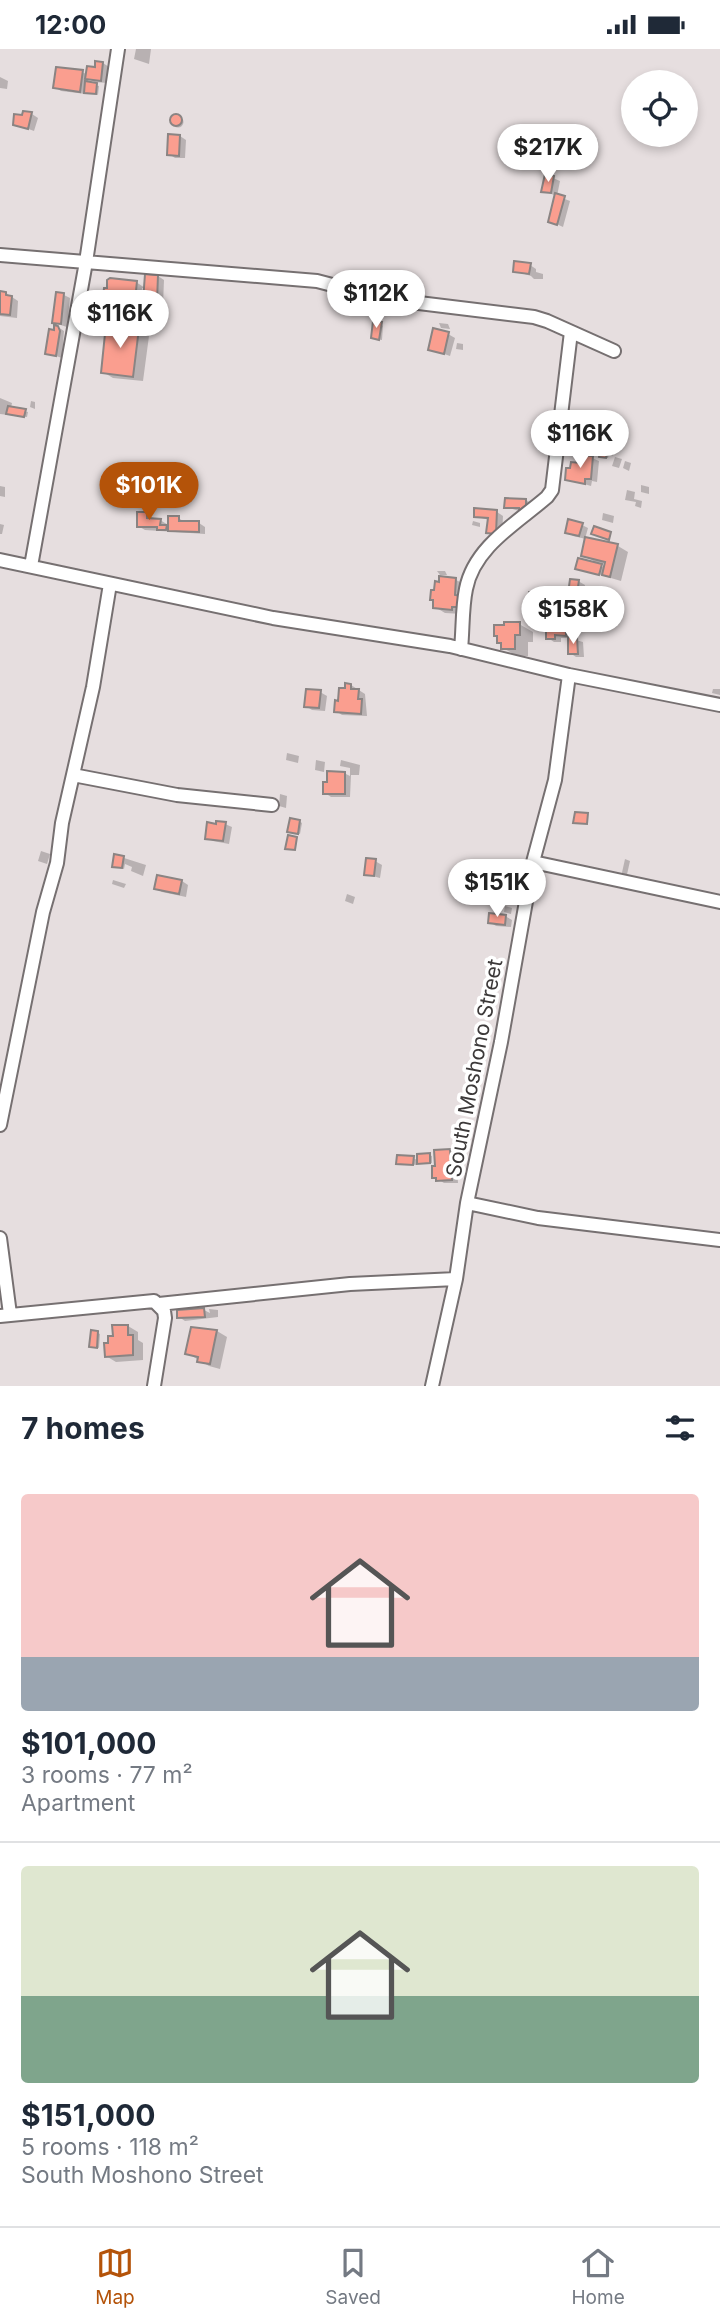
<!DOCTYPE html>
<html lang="en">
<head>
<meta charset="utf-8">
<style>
  :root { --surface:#fff; --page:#f6f6f7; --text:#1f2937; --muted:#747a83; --line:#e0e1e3; --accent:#b45309 }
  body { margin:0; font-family:Inter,sans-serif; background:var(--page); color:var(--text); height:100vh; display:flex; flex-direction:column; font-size:26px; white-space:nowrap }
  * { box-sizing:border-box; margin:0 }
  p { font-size:23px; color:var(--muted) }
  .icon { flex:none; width:38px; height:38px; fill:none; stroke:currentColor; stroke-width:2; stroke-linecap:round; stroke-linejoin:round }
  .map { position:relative; height:1337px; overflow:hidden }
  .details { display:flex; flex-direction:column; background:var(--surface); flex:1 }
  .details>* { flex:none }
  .tools { position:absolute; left:621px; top:21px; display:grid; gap:14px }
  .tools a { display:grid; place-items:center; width:77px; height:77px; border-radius:50%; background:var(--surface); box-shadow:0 4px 10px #0003; font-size:35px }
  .price { position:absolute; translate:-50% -60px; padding:0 16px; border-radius:24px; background:#fff; color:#222; font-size:23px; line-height:46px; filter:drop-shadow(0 2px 4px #0008) }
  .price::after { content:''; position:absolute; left:50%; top:42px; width:21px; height:16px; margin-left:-10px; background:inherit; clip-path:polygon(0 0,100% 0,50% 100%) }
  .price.current { background:var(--accent); color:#fff }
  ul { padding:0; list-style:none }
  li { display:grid; align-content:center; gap:14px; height:371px; padding:0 21px }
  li+li { border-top:2px solid var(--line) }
  li span { display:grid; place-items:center; height:217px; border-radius:7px; color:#555 }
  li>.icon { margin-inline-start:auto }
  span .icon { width:126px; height:126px; fill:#fffc; stroke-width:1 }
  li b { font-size:30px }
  h2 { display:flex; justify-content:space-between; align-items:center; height:84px; padding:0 21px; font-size:30px }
  .status { display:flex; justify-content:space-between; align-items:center; height:49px; padding:0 35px; background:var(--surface); direction:ltr }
  .status svg { height:19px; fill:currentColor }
  .tabs { display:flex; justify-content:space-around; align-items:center; height:98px; border-top:2px solid var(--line); background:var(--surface); font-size:19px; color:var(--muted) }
  .tabs a { display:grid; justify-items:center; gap:4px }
  .tabs .current { color:var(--accent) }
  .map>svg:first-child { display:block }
</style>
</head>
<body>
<div class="status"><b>12:00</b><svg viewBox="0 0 49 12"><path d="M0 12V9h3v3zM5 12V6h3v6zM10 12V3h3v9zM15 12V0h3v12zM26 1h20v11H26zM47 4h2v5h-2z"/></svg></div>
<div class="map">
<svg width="720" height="1337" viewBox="0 0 720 1337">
  <rect width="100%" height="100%" fill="#e6dedf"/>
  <path fill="#0003" fill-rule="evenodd" d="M136 0H151L149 15 134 10Z
    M103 14 109 18 108 34 94 33 88 30V34L99 37 98 46 87 42 86 45 61 42 55 38 82 23 88 26Z
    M0 28 8 32 7 40 0 39Z
    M32 65 38 69 34 82 15 75Z
    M172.5 73a5.5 5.5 0 1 1 11 0a5.5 5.5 0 1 1-11 0Z
    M180 87 186 91 185 109H175L169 105Z
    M553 129 560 132 557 147 570 152 563 178 550 172 557 147 543 142Z
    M530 216 536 220V223L543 225V230H534L531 227 515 222Z
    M158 227 164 231 163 256 151 255 145 251Z
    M136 233 145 239H142L141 254H119L105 247Z
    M0 244H6L18 252 17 269 0 267Z
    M64 246 70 249 67 278 54 274Z
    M139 271 145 273V278L139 276Z
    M439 274 448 275 450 280 441 279Z
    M381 275 383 277 382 291 375 290Z
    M58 278 64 282 62 309 47 304Z
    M138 281 149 287 143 332 113 329 103 323Z
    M448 285 455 289 450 307 430 300Z
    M457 294 463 295V301L456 300Z
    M0 349 12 354 11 359 28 363 27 368 0 365Z
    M31 352 35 353V360L30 358Z
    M602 396 615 399 614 405H609L608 409 603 408Z
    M615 408 622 410 619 419 612 417Z
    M592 409 599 412 597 433 592 432 591 437 567 430Z
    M625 412 631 414 629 422 623 419Z
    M641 436 649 438V445L641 443Z
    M0 437 5 438V448L0 447Z
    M627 441 635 443 634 450 642 452 641 459 635 457 636 453 625 451Z
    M526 451 532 455 519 462 506 458Z
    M476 461 497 463 503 467 502 487 488 483 489 471 475 467Z
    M603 464 614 467 613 474 602 471Z
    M146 465 153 469V471H160L170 477 178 469 185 473 199 474 205 478V485L145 481 138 477Z
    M473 472 480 474V478L472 476Z
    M0 475 4 476 2 485H0Z
    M582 476 588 479 585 490 618 497 628 503 621 532 577 519 597 514 583 506 586 490 573 487 567 483ZM596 513 607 515 605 519 596 514Z
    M437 522H445L447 526H440Z
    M456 531 466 536 464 550 471 554 470 563 462 562V565L445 564 435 558Z
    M578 532 585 536 583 555 569 551Z
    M544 546 551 550 549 562 539 561 533 557Z
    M525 561 532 563V567L524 565Z
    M566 574 572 577V590L583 593 584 608H576L570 604 569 589H561V593H554L548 589Z
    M519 575 533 583V593H528V607H517L503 599V595L499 593Z
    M351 636 365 645 367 667 342 666 336 662Z
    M713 640H720V646L712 644Z
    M320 643 327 647 325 662 312 661 306 657Z
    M287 704 299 707 298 714 286 711Z
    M316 711 325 713 324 723 315 721Z
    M341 711 360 716 359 726H351L350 748H331L325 744 344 724 350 727V719L340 717Z
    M280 745 287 747 286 759 279 757Z
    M299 772 302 774 300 785 292 783Z
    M225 775 232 778 229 795 213 792 207 789Z
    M41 802 50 805 47 815 38 812Z
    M124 809 146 816 143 827 131 822 132 818 125 815 124 820 116 818Z
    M625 810 630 812 626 830 621 828Z
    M375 812 382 816 380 829 365 825Z
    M158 828 182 832 188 836 186 848 162 843 156 839Z
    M113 831 126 835 124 839 112 835Z
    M347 845 355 848 353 855 345 852Z
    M505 857 512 859 511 865 504 863Z
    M505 867 512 871 511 878 496 877 490 873Z
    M450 1102 456 1106 458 1134H444L434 1128Z
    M429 1106 432 1107V1114L421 1115 416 1112V1116L398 1114 413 1109 419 1112Z
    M209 1260 218 1261V1268L185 1272 179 1268 204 1261 210 1264Z
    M128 1277 138 1283V1291L143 1294V1311L116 1313 106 1307 110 1295Z
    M192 1280 217 1282 227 1288 220 1320 209 1317 187 1304Z
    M98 1284 100 1285 99 1299 94 1298Z"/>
  <path fill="#fa9e8f" stroke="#8a8483" stroke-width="2" d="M95 12 103 13 101 32 85 30 87 17 95 18Z
    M56 18 83 21 80 43 53 39Z
    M85 32 97 34 96 45 84 44Z
    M23 62 32 63 28 80 13 76 14 65 22 66Z
    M170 71a6 6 0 1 1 12 0a6 6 0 1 1-12 0Z
    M168 85 180 86 179 107 167 106Z
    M545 125 554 127 551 144 541 143Z
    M555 144 565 147 557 176 548 173Z
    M514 212 531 214 529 225 513 223Z
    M145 225 158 226 157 253 143 252Z
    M110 229 137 232 135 252 111 251 103 248 104 239H107V231Z
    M0 242 6 243V246L12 247 10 266 0 265Z
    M56 243 64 244 61 275 52 274Z
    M373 272 382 273 379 291 371 289Z
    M106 275 139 279 133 328 101 324Z
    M54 276 58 277 60 282 56 307 45 305 49 280 54 281Z
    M433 279 449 283 444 305 428 301Z
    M8 357 26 360 24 368 6 365Z
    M601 394 613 396 612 405 607 404 606 409 599 408Z
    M581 406 593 407 591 430H585V435L565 431 566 419H570L571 413 580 414Z
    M505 449 526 450V460L519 464V459H504Z
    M474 459 497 461 496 485 486 484 488 469 474 468Z
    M137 463H147V469L161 470 160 476H167L166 481H157V478H137Z
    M168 467H179V472H199V483L168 482Z
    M568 470 583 474 579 487 565 484Z
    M594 477 611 483 609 491 591 485Z
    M585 488 618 495 610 528 602 526 605 513 581 507Z
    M578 509 602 515 599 526 575 520Z
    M439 527 456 529 455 546 461 547 460 558H452V561L433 559V551H430L431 541H434L435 532 439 533Z
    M570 530 579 531 576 553 567 552Z
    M529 543 545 545 543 560 531 558V552H528Z
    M546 572H566V587L555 586V590H546Z
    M504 573H520V586H515V600H501V594H497V587H494V576H504Z
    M568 588H577L578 605H568Z
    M345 634 351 635V640H359L358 650H362L361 665 334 663 335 651 338 652 339 639H345Z
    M306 640 321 641 319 659 304 658Z
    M327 722 345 723V745H323V733H327Z
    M575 763 588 764 587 775 573 774Z
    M290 769 300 771 298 785 287 783Z
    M216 772 226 773 223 792 205 790 207 773 216 775Z
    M288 786 297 788 295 801 285 800Z
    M114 805 124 807 122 819 112 818Z
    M366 809 376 810 374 827 364 826Z
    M157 826 182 831 179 845 154 840Z
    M489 864 506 866 505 876 488 874Z
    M450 1100 452 1131 436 1132V1129H432V1117H435L434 1101Z
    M430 1104V1114L417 1115V1105Z
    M397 1106 414 1107 413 1116 396 1115Z
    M204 1259 205 1268 177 1269V1261Z
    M112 1276H128V1286H133V1306L105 1308 104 1294H108V1287H113Z
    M191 1278 217 1281 210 1315 197 1313 198 1308 185 1305Z
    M91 1281 98 1282 97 1299 89 1298Z"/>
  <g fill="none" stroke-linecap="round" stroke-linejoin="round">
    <defs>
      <path id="street" d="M0 206 317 232 386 250 534 268 547 272 614 302
        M0 511 273 569 450 597 569 626 720 656
        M31 517 86 213 118 0
        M461 600C463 581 462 559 466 540 474 498 517 474 547 448L552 441 571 283
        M73 726 177 746 272 756
        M533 813 720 853
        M0 1076 43 863 57 814 62 774 93 638 110 535
        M467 1154 538 1169 720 1191
        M0 1189 10 1265
        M159 1255 350 1235 456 1230
        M0 1267 154 1252 164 1262 165 1269 154 1337
        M432 1337 456 1230 467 1154 501 993 533 813 555 731 569 626"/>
    </defs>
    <use href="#street" stroke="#767071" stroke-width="16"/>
    <use href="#street" stroke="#fff" stroke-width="12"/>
  </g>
  <g text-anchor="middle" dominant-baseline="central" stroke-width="7" stroke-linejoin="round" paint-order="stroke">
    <g font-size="21" fill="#3c3939" stroke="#fff">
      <text transform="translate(474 1019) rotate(-79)">South Moshono Street</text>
    </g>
  </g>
</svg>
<div class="tools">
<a><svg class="icon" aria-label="locate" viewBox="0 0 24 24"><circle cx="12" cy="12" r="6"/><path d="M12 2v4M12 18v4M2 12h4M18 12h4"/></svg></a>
</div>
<b class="price" style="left:548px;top:135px">$217K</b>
<b class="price" style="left:376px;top:281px">$112K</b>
<b class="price" style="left:120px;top:301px">$116K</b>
<b class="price" style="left:580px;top:421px">$116K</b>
<b class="price current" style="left:149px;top:473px">$101K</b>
<b class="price" style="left:573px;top:597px">$158K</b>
<b class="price" style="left:497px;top:870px">$151K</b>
</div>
<section class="details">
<h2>7 homes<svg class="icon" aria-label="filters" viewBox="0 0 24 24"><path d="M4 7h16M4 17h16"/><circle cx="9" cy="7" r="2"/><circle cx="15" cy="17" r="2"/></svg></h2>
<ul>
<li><span style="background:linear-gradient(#f6c9c9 75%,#9aa5b1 0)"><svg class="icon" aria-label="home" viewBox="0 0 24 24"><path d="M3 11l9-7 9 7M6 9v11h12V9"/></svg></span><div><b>$101,000</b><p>3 rooms · 77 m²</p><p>Apartment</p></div></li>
<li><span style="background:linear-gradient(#dfe7d0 60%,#7fa58c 0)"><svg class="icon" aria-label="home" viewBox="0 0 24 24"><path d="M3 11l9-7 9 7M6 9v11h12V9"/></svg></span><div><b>$151,000</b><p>5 rooms · 118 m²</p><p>South Moshono Street</p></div></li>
</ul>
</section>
<nav class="tabs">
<a class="current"><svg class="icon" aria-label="map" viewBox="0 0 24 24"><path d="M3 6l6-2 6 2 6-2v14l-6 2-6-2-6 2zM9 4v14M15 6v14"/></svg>Map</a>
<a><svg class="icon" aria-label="saved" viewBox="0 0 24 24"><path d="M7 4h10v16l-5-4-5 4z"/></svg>Saved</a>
<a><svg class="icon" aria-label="home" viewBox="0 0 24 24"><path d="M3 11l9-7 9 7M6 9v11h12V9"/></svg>Home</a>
</nav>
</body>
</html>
